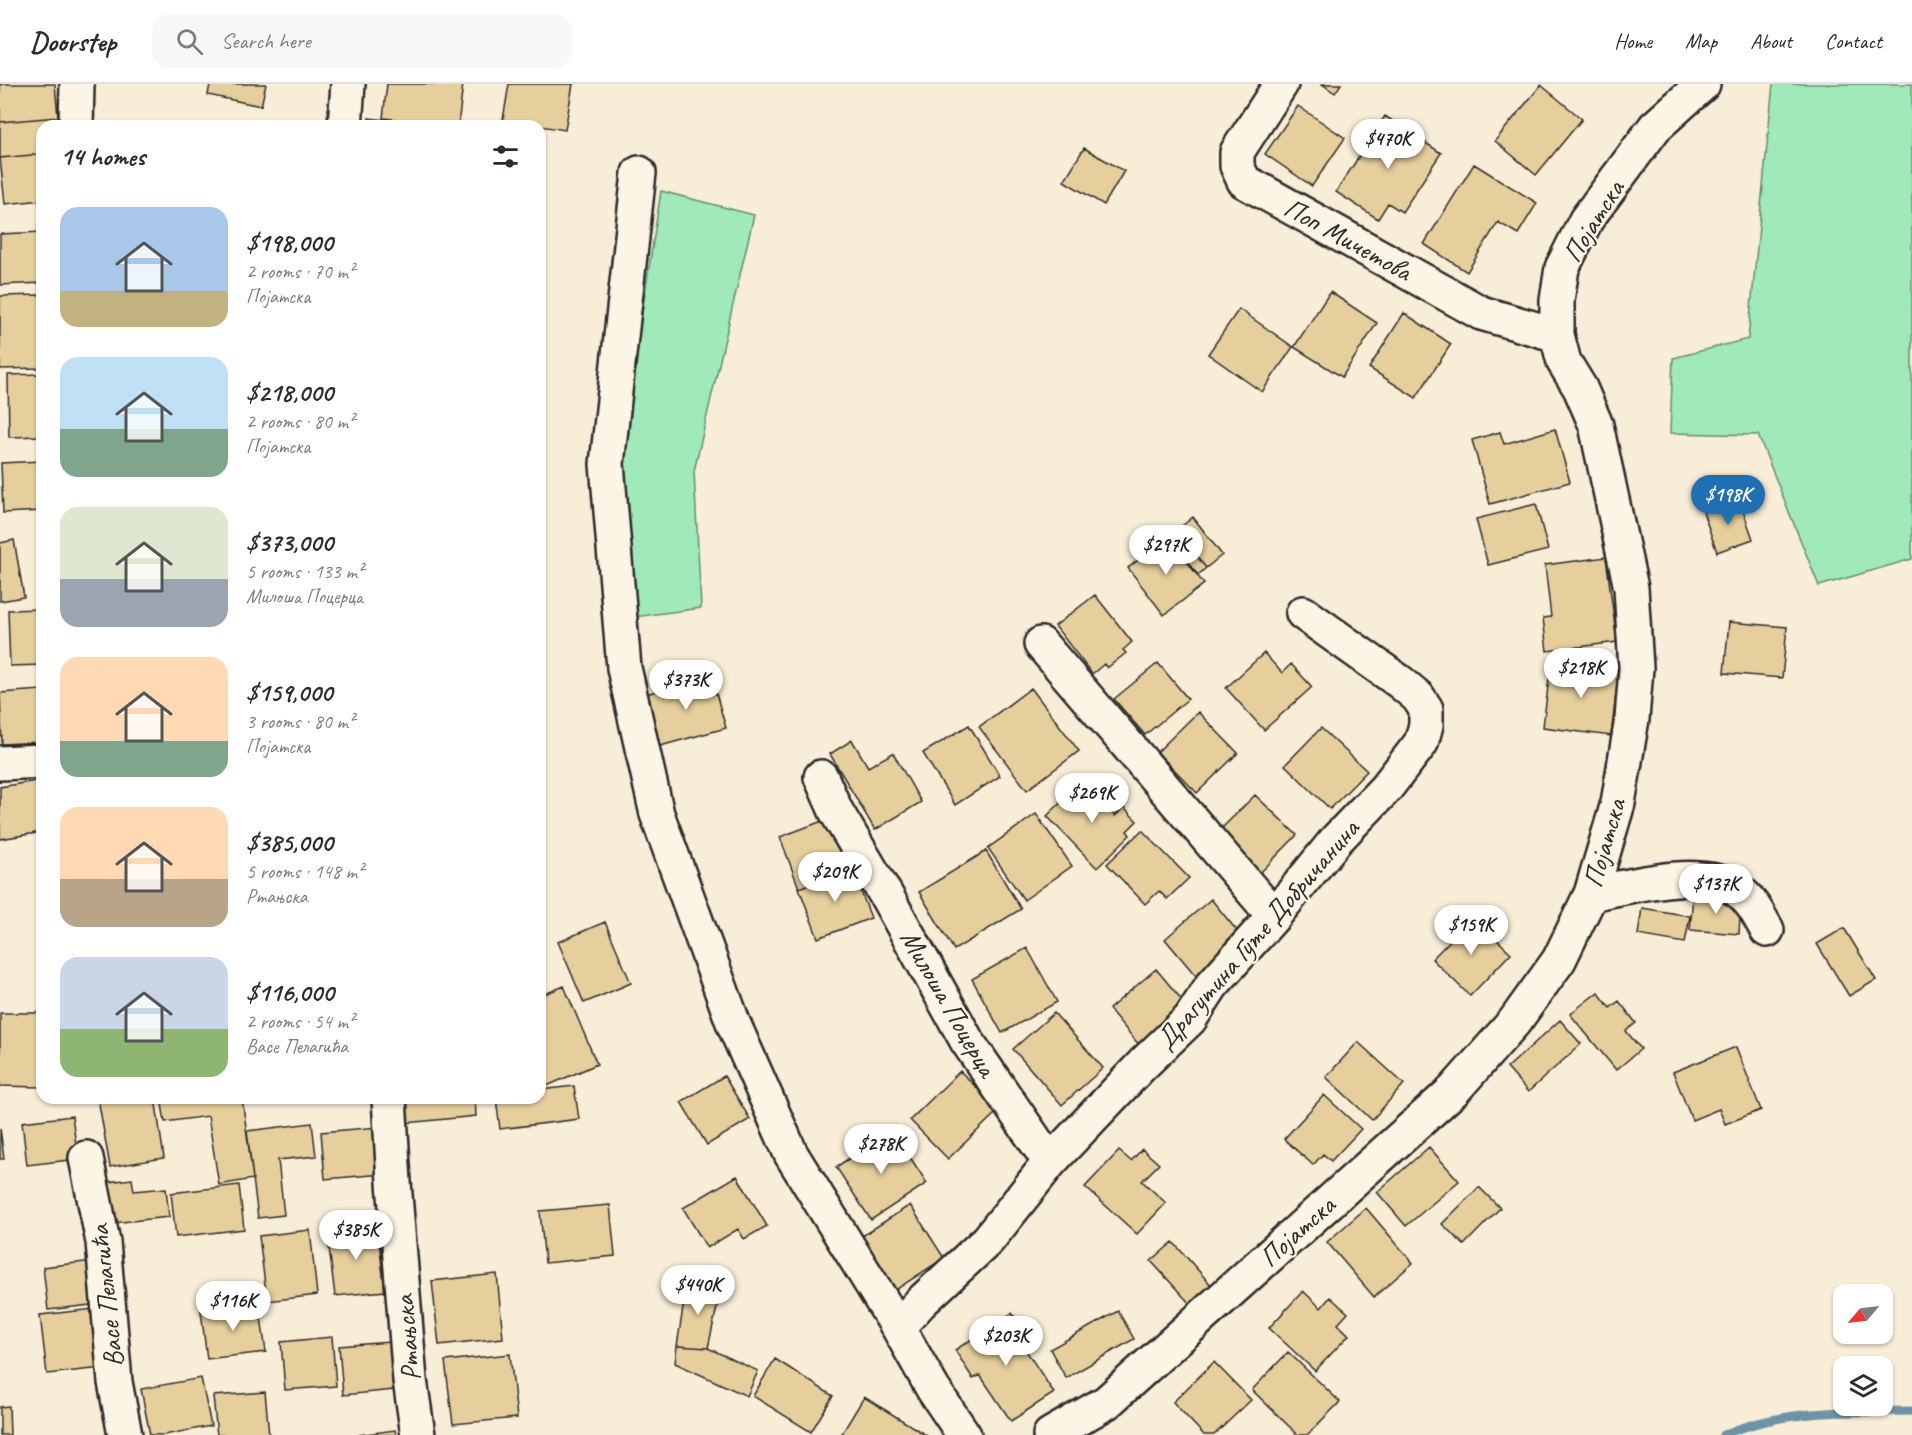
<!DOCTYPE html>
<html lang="en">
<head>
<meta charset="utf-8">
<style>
  :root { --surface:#fff; --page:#f7f7f7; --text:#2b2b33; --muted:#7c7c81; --line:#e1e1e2; --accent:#1f6fb2 }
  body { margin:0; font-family:Caveat,sans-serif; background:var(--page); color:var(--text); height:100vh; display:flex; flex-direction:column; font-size:22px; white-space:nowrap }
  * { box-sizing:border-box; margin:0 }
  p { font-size:20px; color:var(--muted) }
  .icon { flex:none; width:33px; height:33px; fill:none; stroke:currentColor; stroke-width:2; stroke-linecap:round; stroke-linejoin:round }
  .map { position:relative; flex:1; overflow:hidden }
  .side { position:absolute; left:36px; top:36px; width:510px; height:984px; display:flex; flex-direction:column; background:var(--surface); border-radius:18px; box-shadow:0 2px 4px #0004 }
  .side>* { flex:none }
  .needle { width:39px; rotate:242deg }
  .buttons { position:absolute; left:1833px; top:1200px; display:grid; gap:12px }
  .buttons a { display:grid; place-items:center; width:60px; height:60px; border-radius:12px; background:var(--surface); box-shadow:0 2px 4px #0004; font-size:30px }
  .price { position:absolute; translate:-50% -51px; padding:0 14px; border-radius:21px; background:#fff; color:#222; font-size:20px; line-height:39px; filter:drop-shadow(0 2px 3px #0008) }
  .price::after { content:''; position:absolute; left:50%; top:36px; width:18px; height:14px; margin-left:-9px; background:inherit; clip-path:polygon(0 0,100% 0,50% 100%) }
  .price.active { background:var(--accent); color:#fff }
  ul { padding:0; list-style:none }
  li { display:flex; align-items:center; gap:18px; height:150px; padding:0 24px }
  li span { display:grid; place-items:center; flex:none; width:168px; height:120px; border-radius:18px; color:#555 }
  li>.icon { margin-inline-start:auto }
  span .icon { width:72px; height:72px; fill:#fffc; stroke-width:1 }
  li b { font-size:26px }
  h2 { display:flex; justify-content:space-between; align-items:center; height:72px; padding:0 24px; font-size:26px }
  header { display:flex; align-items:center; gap:36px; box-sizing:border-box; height:84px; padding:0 30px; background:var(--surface); border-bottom:2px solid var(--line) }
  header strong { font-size:28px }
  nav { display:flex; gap:33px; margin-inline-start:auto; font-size:21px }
  .search { width:420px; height:54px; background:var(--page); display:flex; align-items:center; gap:15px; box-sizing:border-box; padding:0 21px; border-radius:18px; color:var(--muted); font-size:22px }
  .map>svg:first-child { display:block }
</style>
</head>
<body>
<header>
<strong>Doorstep</strong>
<div class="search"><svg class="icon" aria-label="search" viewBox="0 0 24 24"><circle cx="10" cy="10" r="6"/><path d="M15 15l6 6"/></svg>Search here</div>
<nav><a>Home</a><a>Map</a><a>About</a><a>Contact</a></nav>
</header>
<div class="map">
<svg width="1912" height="1351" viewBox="0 0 1912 1351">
  <rect width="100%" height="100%" fill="#f8edd7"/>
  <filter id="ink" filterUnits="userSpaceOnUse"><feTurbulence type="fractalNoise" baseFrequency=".0167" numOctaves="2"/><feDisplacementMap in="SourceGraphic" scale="12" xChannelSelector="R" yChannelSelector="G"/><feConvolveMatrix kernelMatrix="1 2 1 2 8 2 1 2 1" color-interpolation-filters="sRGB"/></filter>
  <g filter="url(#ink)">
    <path fill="#a0e9b8" stroke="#668a72" stroke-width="1.5" d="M1773 0H1912V475L1819 502 1758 351 1670 349 1673 274 1748 255Z
      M661 107 754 131 694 387 701 524 634 533 618 382Z"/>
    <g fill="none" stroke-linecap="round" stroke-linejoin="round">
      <path stroke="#6e93a8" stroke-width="9" d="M1723 1351C1782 1325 1848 1328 1912 1327"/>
    </g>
    <path fill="#e7cf9d" stroke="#2b2b2b" stroke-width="1.5" d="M0 0H55L58 33 0 38Z
      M210 0H266L261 22 208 11Z
      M387 0H463L458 42 383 34Z
      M509 0H573L565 46 503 36Z
      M1322 0H1341L1335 9Z
      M1541 1 1582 35 1536 91 1495 57Z
      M1298 22 1345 54 1312 102 1265 70Z
      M1385 32 1441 69 1402 128 1388 119 1378 135 1336 108Z
      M58 33 59 42H42V70L0 74V38Z
      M369 34 434 42H369Z
      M1084 64 1124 87 1104 121 1064 97Z
      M42 70V116L5 120 0 74Z
      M1474 80 1537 119 1518 150 1498 138 1467 188 1424 160Z
      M42 148V199L0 201V150Z
      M1330 208 1377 239 1342 293 1294 263Z
      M42 211V284L0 285V212Z
      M1239 225 1293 263 1262 308 1208 270Z
      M1404 229 1451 260 1416 314 1369 284Z
      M42 290V352L9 353 8 291Z
      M1555 345 1570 398 1490 420 1472 356 1500 348 1504 360Z
      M42 377V427L3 429 1 379Z
      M1739 415 1753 455 1717 468 1703 428Z
      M1536 420 1548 466 1488 481 1476 435Z
      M1193 433 1222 471 1206 484 1177 446Z
      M1177 446 1206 484 1198 491 1168 453Z
      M1168 453 1204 500 1164 531 1128 484Z
      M14 456 24 513 0 517V459Z
      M1606 473 1617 558 1547 567 1543 534 1551 533 1545 481Z
      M1095 511 1132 558 1123 566 1126 569 1107 584 1104 580 1092 590 1055 542Z
      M42 525V581L10 582 8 526Z
      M1729 538 1787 543 1782 594 1724 589Z
      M1264 569 1282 589 1291 580 1312 603 1264 646 1226 604Z
      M1551 578 1619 586 1611 652 1543 643Z
      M1158 579 1188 615 1145 651 1114 615Z
      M711 592 726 644 660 662 646 610Z
      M1031 604 1079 667 1027 706 979 643Z
      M42 606V658L2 660 0 609Z
      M1198 628 1238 669 1197 709 1157 668Z
      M969 641 1000 692 955 721 923 669Z
      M1321 644 1367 687 1330 725 1285 681Z
      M852 656 868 683 893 669 921 718 875 746 830 670Z
      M42 696V748L0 755V703Z
      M1082 698 1115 732 1124 724 1137 737 1127 747 1130 751 1097 784 1047 732Z
      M1255 711 1297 751 1260 789 1218 748Z
      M1036 730 1072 782 1024 816 988 764Z
      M833 733 852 784 799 804 780 753Z
      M1142 746 1189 794 1167 815 1159 807 1145 820 1107 780Z
      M986 767 1021 825 954 866 919 808Z
      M852 784 871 834 818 854 799 804Z
      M1693 811 1741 815 1739 850 1690 846Z
      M1211 815 1242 853 1196 892 1165 855Z
      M1642 824 1690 832 1685 859 1638 851Z
      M1473 833 1511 869 1470 912 1432 875Z
      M605 838 631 899 584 919 558 858Z
      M1844 844 1876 896 1849 912 1817 860Z
      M1027 864 1057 918 1002 949 972 895Z
      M1156 885 1187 922 1140 962 1109 925Z
      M564 902 597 980 547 1002 540 986V912Z
      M1598 908 1610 924 1619 917 1636 939 1626 947 1641 965 1616 986 1570 930Z
      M0 929H42V1003L0 1002Z
      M1054 929 1103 984 1062 1021 1013 965Z
      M1560 936 1581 960 1528 1008 1507 984Z
      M1358 958 1404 1000 1372 1036 1326 993Z
      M1736 963 1761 1026 1725 1040 1719 1025 1692 1036 1673 988Z
      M960 987 999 1026 948 1075 910 1036Z
      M724 992 750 1035 707 1061 681 1018Z
      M574 1002 579 1035 500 1045 496 1014H540V1006Z
      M1324 1011 1361 1045 1331 1077 1323 1070 1313 1081 1284 1055Z
      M98 1014H155L164 1074 110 1083Z
      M161 1014H242L253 1095 219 1101 208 1032 165 1038Z
      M403 1014H475L476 1032 406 1039Z
      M72 1032 78 1075 27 1081 22 1038Z
      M312 1039 316 1072 278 1076 284 1131 258 1134 247 1047Z
      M379 1043 383 1090 325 1095 321 1048Z
      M0 1044 4 1075H0Z
      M892 1046 927 1099 871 1136 836 1083Z
      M1429 1063 1459 1097 1406 1142 1377 1108Z
      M1142 1065 1159 1080 1142 1097 1166 1119 1137 1150 1085 1103 1119 1067 1131 1077Z
      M737 1092 767 1142 744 1155 738 1145 707 1164 683 1124Z
      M132 1095 134 1107 166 1104 169 1133 112 1139 108 1098Z
      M239 1101 244 1145 176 1153 171 1109Z
      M1479 1103 1500 1124 1464 1161 1442 1140Z
      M610 1121 615 1172 545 1179 540 1127Z
      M910 1121 944 1174 894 1207 859 1154Z
      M1366 1124 1413 1179 1374 1213 1327 1158Z
      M377 1141 385 1207 335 1212 327 1147Z
      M310 1146 317 1211 267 1217 259 1152Z
      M1173 1158 1212 1202 1191 1221 1151 1177Z
      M93 1177 99 1220 48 1226 43 1183Z
      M497 1190 503 1254 439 1261 432 1197Z
      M687 1199 721 1205 708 1264 677 1262Z
      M1303 1207 1321 1224 1330 1213 1348 1229 1338 1240 1349 1251 1315 1287 1269 1244Z
      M259 1220 266 1268 207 1275 201 1227Z
      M95 1225 102 1284 47 1290 40 1231Z
      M1118 1227 1134 1255 1066 1294 1050 1265Z
      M1012 1229 1031 1256 1023 1262 1054 1309 1011 1337 980 1291 973 1295 955 1266Z
      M332 1253 336 1302 285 1306 281 1258Z
      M390 1258 394 1306 343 1311 339 1262Z
      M677 1262 708 1264 758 1287 747 1312 675 1279Z
      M1288 1268 1340 1318 1307 1351H1298L1252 1306Z
      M510 1270 517 1334 453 1340 445 1277Z
      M775 1275 833 1312 811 1348 753 1312Z
      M1214 1278 1251 1316 1214 1351H1204L1173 1318Z
      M201 1294 211 1342 164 1351H150L141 1305Z
      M265 1308 269 1351H217L213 1312Z
      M864 1313 926 1351H841Z
      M9 1322 10 1351H0V1323Z
      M395 1346 396 1351H358Z"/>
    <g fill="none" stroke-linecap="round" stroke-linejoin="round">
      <defs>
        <path id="minor" d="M1281 0 1237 68V82L1244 97 1481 229 1557 251
          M76 42 77 0
          M345 42 348 0
          M639 89 607 380 624 584 657 730 734 941 791 1070 898 1243
          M1041 560 1274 832
          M0 679 42 677
          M821 693 836 727 887 813 967 957 1050 1078
          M1591 810C1629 802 1702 782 1737 806 1751 815 1759 832 1767 846
          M389 1014 394 1098 410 1296 418 1351
          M86 1074 103 1158 115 1298 125 1351
          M964 1351 933 1305 898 1243 921 1218 988 1156 1050 1078 1143 980 1190 935 1212 901 1274 832 1336 756 1386 704 1421 659 1426 641V625L1418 613 1400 598 1303 529
          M1050 1351 1107 1318 1454 1006 1515 937 1559 876 1591 810 1618 719 1632 635 1636 584 1631 504 1596 341 1580 304 1564 278 1557 251V216L1562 184 1586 136 1655 43 1703 0"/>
      </defs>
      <use href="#minor" stroke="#2b2b2b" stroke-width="38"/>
      <use href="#minor" stroke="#fcf5e5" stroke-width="33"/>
    </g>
  </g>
  <g text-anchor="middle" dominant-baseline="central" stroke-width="4.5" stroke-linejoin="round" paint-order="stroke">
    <g font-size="28" fill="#2b2b2b" stroke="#fcf5e5">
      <text transform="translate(1593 137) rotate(-58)">Појатска</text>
      <text transform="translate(1348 155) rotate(29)">Поп Мичетова</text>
      <text transform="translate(1604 759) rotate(-74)">Појатска</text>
      <text transform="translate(1257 850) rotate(-49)">Драгутина Гуте Добричанина</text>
      <text transform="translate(949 919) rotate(60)">Милоша Поцерца</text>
      <text transform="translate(1297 1147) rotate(-42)">Појатска</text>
      <text transform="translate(106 1212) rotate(-96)">Васе Пелагића</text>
      <text transform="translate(407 1254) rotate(-95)">Ртањска</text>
    </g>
  </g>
</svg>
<div class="buttons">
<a><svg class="needle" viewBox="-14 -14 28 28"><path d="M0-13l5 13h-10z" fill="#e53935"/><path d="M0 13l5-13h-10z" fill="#7c7c81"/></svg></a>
<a><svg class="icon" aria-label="layers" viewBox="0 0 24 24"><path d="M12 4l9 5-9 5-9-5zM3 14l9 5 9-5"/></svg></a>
</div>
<b class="price" style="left:1388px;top:86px">$470K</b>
<b class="price active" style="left:1728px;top:442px">$198K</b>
<b class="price" style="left:1166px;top:492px">$297K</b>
<b class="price" style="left:1581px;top:615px">$218K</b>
<b class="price" style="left:686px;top:627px">$373K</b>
<b class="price" style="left:1092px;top:740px">$269K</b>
<b class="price" style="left:835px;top:819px">$209K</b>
<b class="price" style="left:1716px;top:831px">$137K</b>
<b class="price" style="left:1471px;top:872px">$159K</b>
<b class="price" style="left:881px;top:1091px">$278K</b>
<b class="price" style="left:356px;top:1177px">$385K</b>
<b class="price" style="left:698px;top:1232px">$440K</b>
<b class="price" style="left:233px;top:1248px">$116K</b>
<b class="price" style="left:1006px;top:1283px">$203K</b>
<section class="side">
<h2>14 homes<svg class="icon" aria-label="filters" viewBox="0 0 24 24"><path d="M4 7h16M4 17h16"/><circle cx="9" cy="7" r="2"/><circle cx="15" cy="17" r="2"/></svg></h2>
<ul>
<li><span style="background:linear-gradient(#a9c7e8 70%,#c2b280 0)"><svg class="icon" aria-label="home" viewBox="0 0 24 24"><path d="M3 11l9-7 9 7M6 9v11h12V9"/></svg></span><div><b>$198,000</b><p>2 rooms · 70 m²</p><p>Појатска</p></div></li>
<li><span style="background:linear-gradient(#bfe0f5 60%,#7fa58c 0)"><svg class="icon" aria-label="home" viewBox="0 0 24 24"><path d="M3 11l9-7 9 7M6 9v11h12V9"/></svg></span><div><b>$218,000</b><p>2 rooms · 80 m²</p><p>Појатска</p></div></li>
<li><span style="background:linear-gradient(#dfe7d0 60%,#9aa5b1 0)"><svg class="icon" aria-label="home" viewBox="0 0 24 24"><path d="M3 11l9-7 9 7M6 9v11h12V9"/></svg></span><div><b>$373,000</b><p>5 rooms · 133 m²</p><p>Милоша Поцерца</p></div></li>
<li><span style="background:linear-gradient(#ffd9b3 70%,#7fa58c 0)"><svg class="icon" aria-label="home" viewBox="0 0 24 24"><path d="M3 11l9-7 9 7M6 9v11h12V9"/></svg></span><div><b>$159,000</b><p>3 rooms · 80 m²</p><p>Појатска</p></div></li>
<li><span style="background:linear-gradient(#ffd9b3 60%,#b9a48a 0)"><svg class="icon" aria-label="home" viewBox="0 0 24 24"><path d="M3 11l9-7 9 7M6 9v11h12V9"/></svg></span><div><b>$385,000</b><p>5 rooms · 148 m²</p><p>Ртањска</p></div></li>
<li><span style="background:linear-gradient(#c9d6e8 60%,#8fb573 0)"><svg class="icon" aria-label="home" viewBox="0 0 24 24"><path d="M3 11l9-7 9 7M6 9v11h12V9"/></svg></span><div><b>$116,000</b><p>2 rooms · 54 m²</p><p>Васе Пелагића</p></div></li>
</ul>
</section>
</div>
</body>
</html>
